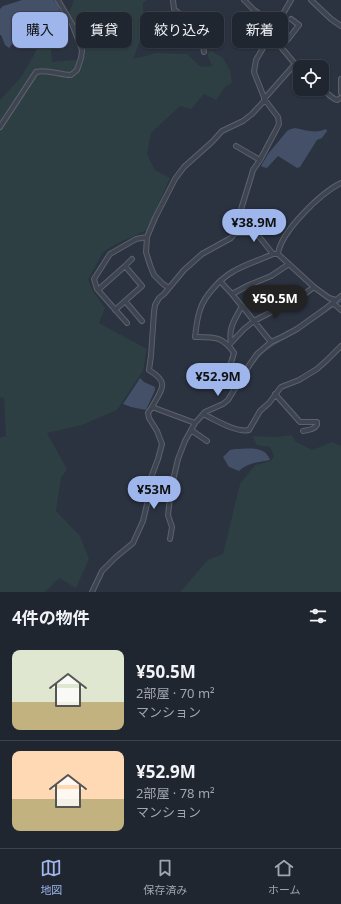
<!DOCTYPE html>
<html lang="ja">
<head>
<meta charset="utf-8">
<style>
  :root { --surface:#202630; --page:#282e38; --text:#f1f3f6; --muted:#a2a5ab; --line:#3d434c; --accent:#9eb6ec }
  body { margin:0; font-family:"Noto Sans","Noto Sans JP",sans-serif; background:var(--page); color:var(--text); height:100vh; display:flex; flex-direction:column; font-size:15px; white-space:nowrap }
  * { box-sizing:border-box; margin:0 }
  p { font-size:13px; color:var(--muted) }
  .icon { flex:none; width:22px; height:22px; fill:none; stroke:currentColor; stroke-width:2; stroke-linecap:round; stroke-linejoin:round }
  .map { position:relative; height:592px; overflow:hidden }
  .details { display:flex; flex-direction:column; background:var(--surface); flex:1 }
  .details>* { flex:none }
  .banner { position:absolute; left:12px; top:12px; width:317px; height:36px; display:flex; gap:8px }
  .controls { position:absolute; left:293px; top:60px; display:grid; gap:8px }
  .controls a { display:grid; place-items:center; width:36px; height:36px; border-radius:8px; background:var(--surface); box-shadow:0 1px 3px #0004,0 0 0 1px var(--line); font-size:20px }
  .price { position:absolute; translate:-50% -34px; padding:0 9px; border-radius:14px; background:var(--accent); color:#111; font-size:13px; line-height:26px; filter:drop-shadow(0 1px 2px #0008) }
  .price::after { content:''; position:absolute; left:50%; top:24px; width:12px; height:9px; margin-left:-6px; background:inherit; clip-path:polygon(0 0,100% 0,50% 100%) }
  .price.on { background:#222; color:#fff }
  ul { padding:0; list-style:none }
  li { display:flex; align-items:center; gap:12px; height:100px; padding:0 12px }
  li+li { border-top:1px solid var(--line) }
  li span { display:grid; place-items:center; flex:none; width:112px; height:80px; border-radius:8px; color:#555 }
  li>.icon { margin-inline-start:auto }
  span .icon { width:48px; height:48px; fill:#fffc; stroke-width:1 }
  li b { font-size:17px }
  h2 { display:flex; justify-content:space-between; align-items:center; height:48px; padding:0 12px; font-size:17px }
  .pill { padding:0 14px; border-radius:8px; background:var(--surface); box-shadow:0 1px 3px #0004,0 0 0 1px var(--line); font-size:14px; line-height:36px }
  .pill.on { background:var(--accent); color:#111 }
  .tabs { display:flex; justify-content:space-around; align-items:center; height:56px; border-top:1px solid var(--line); background:var(--surface); font-size:11px; color:var(--muted) }
  .tabs a { display:grid; justify-items:center; gap:2px }
  .tabs .on { color:var(--accent) }
  .map>svg:first-child { display:block }
</style>
</head>
<body>
<div class="map">
<svg width="341" height="592" viewBox="0 0 341 592">
  <rect width="100%" height="100%" fill="#2b3240"/>
  <path fill="#2d3f42" d="M74 0H147L143 3 144 31 133 59 156 53 187 54 201 67 212 66 207 54 211 51 223 58 230 70 232 83 225 87 216 100 204 94 191 109 180 106 151 133 147 154 155 170 170 178 147 230 118 243 103 252 88 280 93 291 105 308 99 323 147 349 143 371 117 410 82 425 47 433 67 469 61 478 56 511 80 536 89 559 76 588 59 578 45 592H0V438L6 436 4 398 0 397V100L22 76 41 42H56L51 50 52 62 74 60 82 62 85 50 79 33 69 13Z
    M292 435 295 441 312 450 332 442 341 446V592H180L208 560 223 554 240 484 255 465 271 461 274 456 270 447 257 445 252 436 276 437Z"/>
  <path fill="#445068" d="M22 0H54L58 5 62 18 56 26 42 35 23 29 14 42 9 48 5 45 1 35H0V9L3 6Z
    M295 128C305 130 316 134 326 129L327 131 322 138 317 140 300 167 297 168 278 156 267 168 263 167 261 166 268 154 287 131 291 129Z
    M140 378 144 382 155 387V390L146 410 131 407 123 404Z
    M235 449C248 449 265 445 270 460 258 462 248 463 239 471L229 467 223 457 230 450Z"/>
  <g fill="none" stroke-linecap="round" stroke-linejoin="round">
    <path stroke="#445068" stroke-width="1.5" d="M300 329 341 301
      M237 390C245 377 251 364 262 353 271 345 283 339 294 333"/>
    <defs>
      <path id="minor" d="M173 0 174 9 182 16 192 22 200 29 204 52
        M244 0 254 10 276 26
        M311 0 331 19 341 26
        M269 38 281 47 300 70
        M281 47 289 38 299 25 291 19
        M341 79V93
        M322 89C328 93 331 98 337 100L341 98
        M264 99 295 64
        M0 127 36 72C48 69 59 75 71 75L77 70 81 58 82 50 72 24 58 0
        M236 146 260 160
        M235 233H250L257 234 273 254
        M125 266 132 259
        M220 281 232 294 271 342
        M169 288 163 284 154 275 150 265 146 252 147 237 155 218 175 179 184 167 212 142 222 131 243 121 252 114 265 100
        M98 290 125 266 142 286 115 310
        M232 294 249 285 271 276 289 264
        M336 300 329 298 314 287 278 254C281 231 321 193 341 183
        M125 301 142 321
        M333 303 341 310
        M127 323 97 289 94 279 110 254 136 239 147 237
        M231 343C228 328 235 319 242 306
        M229 345 244 329 254 321 275 310 295 301 314 287
        M241 378 229 369 234 353C223 336 213 337 195 337 196 328 197 318 200 310 204 296 221 278 234 271 246 264 260 260 273 254H278
        M275 394 300 422H317V425C314 430 308 430 303 431
        M203 414C216 420 236 433 249 430L260 411 269 403 281 387 299 380 317 369 326 361 341 346
        M195 423 152 407C162 388 170 383 149 370L151 356 154 312 155 305 159 298 164 294 184 270 202 254 231 238 235 233 238 219 251 177 253 170 260 160 276 130 279 124 278 117 265 100 254 72 256 60 291 0
        M191 430 207 441
        M170 539 172 527 168 515 171 489 178 459 185 441 195 423 205 412 223 404 228 400 250 364 257 354 271 342 282 337 297 329 325 309 341 296
        M92 592 102 571 116 557 133 543 143 521 148 500 149 483 158 459 162 444 157 431 149 418 148 413 152 407"/>
    </defs>
    <use href="#minor" stroke="#5c626d" stroke-width="6"/>
    <use href="#minor" stroke="#3e4450" stroke-width="4"/>
  </g>
</svg>
<div class="controls">
<a><svg class="icon" aria-label="locate" viewBox="0 0 24 24"><circle cx="12" cy="12" r="6"/><path d="M12 2v4M12 18v4M2 12h4M18 12h4"/></svg></a>
</div>
<b class="price" style="left:254px;top:243px">¥38.9M</b>
<b class="price on" style="left:275px;top:319px">¥50.5M</b>
<b class="price" style="left:218px;top:397px">¥52.9M</b>
<b class="price" style="left:154px;top:510px">¥53M</b>
<div class="banner">
<a class="pill on">購入</a>
<a class="pill">賃貸</a>
<a class="pill">絞り込み</a>
<a class="pill">新着</a>
</div>
</div>
<section class="details">
<h2>4件の物件<svg class="icon" aria-label="filters" viewBox="0 0 24 24"><path d="M4 7h16M4 17h16"/><circle cx="9" cy="7" r="2"/><circle cx="15" cy="17" r="2"/></svg></h2>
<ul>
<li><span style="background:linear-gradient(#dfe7d0 65%,#c2b280 0)"><svg class="icon" aria-label="home" viewBox="0 0 24 24"><path d="M3 11l9-7 9 7M6 9v11h12V9"/></svg></span><div><b>¥50.5M</b><p>2部屋 · 70 m²</p><p>マンション</p></div></li>
<li><span style="background:linear-gradient(#ffd9b3 60%,#c2b280 0)"><svg class="icon" aria-label="home" viewBox="0 0 24 24"><path d="M3 11l9-7 9 7M6 9v11h12V9"/></svg></span><div><b>¥52.9M</b><p>2部屋 · 78 m²</p><p>マンション</p></div></li>
</ul>
</section>
<nav class="tabs">
<a class="on"><svg class="icon" aria-label="map" viewBox="0 0 24 24"><path d="M3 6l6-2 6 2 6-2v14l-6 2-6-2-6 2zM9 4v14M15 6v14"/></svg>地図</a>
<a><svg class="icon" aria-label="saved" viewBox="0 0 24 24"><path d="M7 4h10v16l-5-4-5 4z"/></svg>保存済み</a>
<a><svg class="icon" aria-label="home" viewBox="0 0 24 24"><path d="M3 11l9-7 9 7M6 9v11h12V9"/></svg>ホーム</a>
</nav>
</body>
</html>
